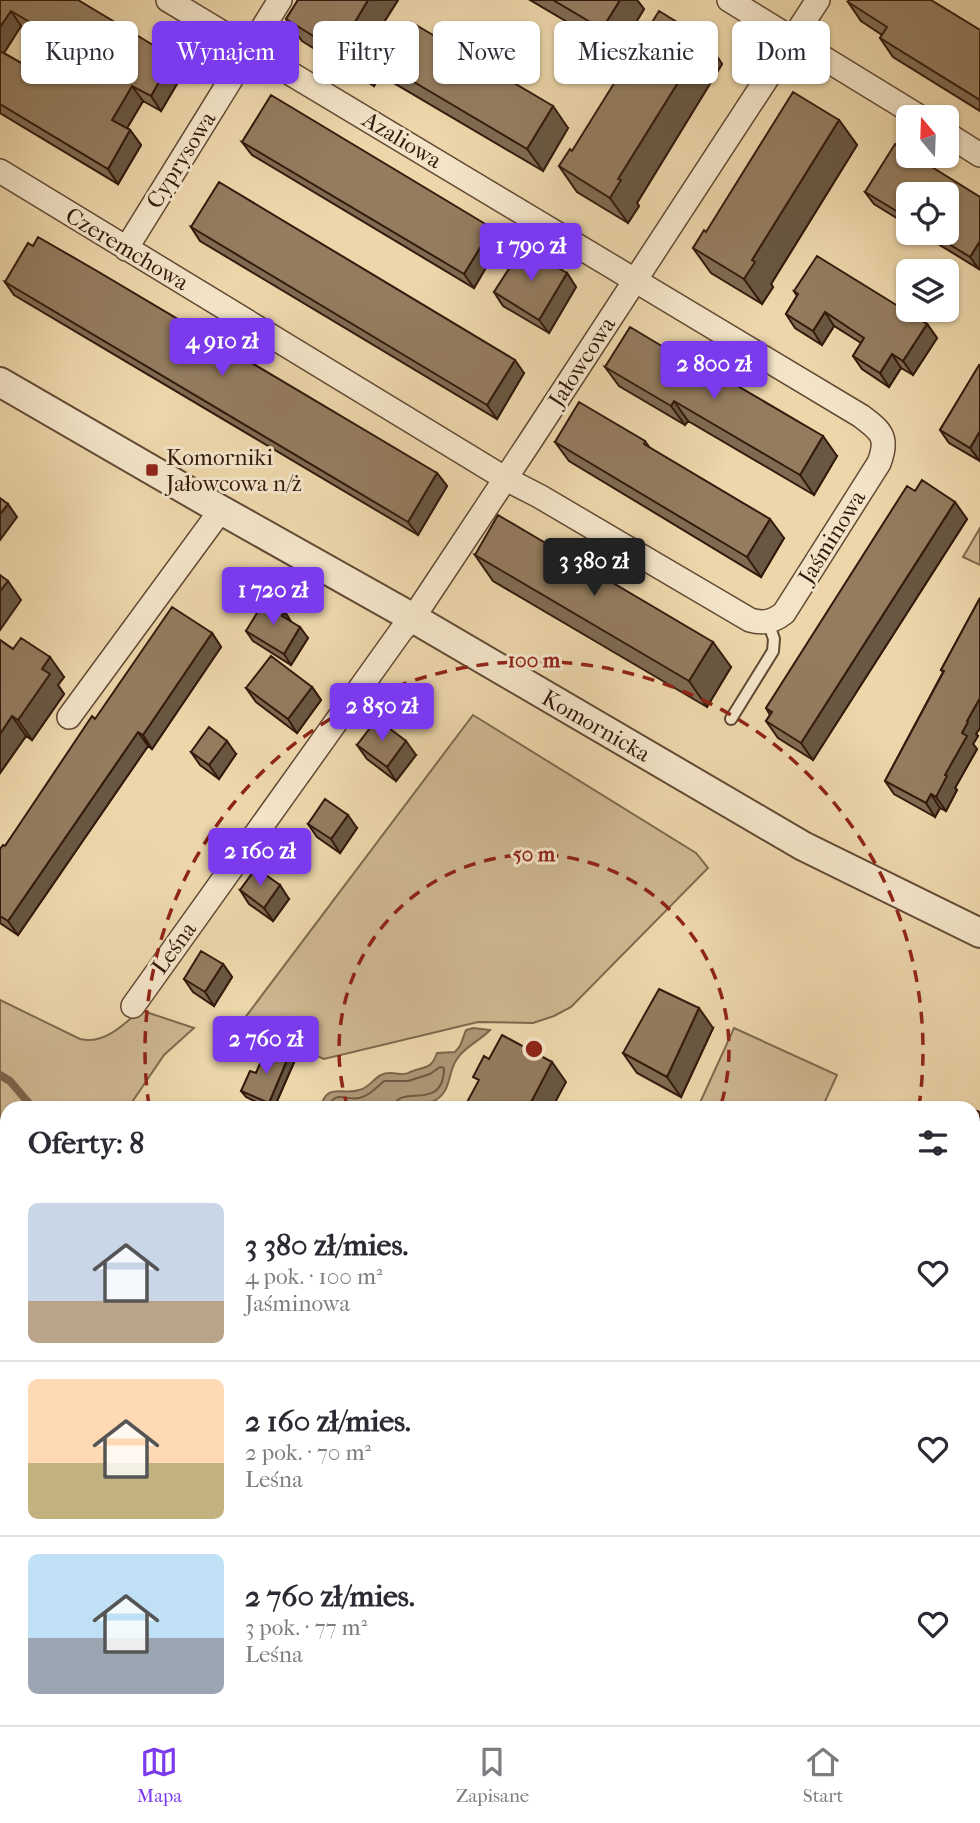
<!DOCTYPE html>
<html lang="pl">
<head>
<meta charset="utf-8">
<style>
  :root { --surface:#fff; --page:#f2f2f3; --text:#2b2b33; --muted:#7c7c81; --line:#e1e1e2; --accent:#7c3aed }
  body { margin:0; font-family:"IM FELL French Canon",serif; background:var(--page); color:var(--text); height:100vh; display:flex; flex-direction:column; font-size:26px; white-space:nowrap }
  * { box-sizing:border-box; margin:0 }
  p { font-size:23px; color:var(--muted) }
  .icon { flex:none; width:38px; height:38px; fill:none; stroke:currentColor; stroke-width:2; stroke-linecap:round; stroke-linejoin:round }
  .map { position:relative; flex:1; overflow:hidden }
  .panel { position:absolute; left:0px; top:1101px; width:980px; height:625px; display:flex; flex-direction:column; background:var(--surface); border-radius:21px 21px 0 0; box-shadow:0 2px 5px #0004 }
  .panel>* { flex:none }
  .top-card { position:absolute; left:21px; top:21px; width:938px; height:63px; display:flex; gap:14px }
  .needle { width:46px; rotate:341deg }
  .buttons { position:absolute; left:896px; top:105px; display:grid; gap:14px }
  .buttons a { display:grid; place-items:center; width:63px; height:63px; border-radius:10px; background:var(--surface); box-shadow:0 2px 5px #0004; font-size:35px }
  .price { position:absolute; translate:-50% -60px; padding:0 16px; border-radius:7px; background:var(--accent); color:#fff; font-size:23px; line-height:46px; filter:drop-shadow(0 2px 4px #0008) }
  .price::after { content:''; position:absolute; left:50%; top:42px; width:21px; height:16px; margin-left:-10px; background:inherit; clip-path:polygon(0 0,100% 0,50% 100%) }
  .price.selected { background:#222; color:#fff }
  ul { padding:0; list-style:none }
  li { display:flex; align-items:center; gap:21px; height:175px; padding:0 28px }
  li+li { border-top:2px solid var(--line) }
  li span { display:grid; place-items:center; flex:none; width:196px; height:140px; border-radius:10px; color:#555 }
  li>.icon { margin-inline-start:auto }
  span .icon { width:84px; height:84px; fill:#fffc; stroke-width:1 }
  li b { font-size:30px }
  h2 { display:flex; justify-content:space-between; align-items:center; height:84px; padding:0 28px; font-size:30px }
  .chip { padding:0 24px; border-radius:10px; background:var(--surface); box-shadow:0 2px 5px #0004; font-size:24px; line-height:63px }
  .chip.selected { background:var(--accent); color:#fff }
  .dock { display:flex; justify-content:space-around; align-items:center; height:98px; border-top:2px solid var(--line); background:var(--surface); font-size:19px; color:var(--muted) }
  .dock a { display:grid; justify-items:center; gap:4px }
  .dock .selected { color:var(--accent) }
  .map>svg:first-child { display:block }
</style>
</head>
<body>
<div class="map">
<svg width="980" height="1725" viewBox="0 0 980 1725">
  <rect width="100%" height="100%" fill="#ecd6aa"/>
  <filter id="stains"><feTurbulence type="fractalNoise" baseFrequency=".00286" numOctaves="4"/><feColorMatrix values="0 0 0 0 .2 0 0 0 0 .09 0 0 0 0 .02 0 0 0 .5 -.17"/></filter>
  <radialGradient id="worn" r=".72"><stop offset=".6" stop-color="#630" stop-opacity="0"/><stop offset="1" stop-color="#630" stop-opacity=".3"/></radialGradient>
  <path fill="#cdb68f" stroke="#80684e" stroke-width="2" d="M980 528V565L963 557Z
    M473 715 696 853 708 868 571 1007 554 1016 533 1023 478 1022 324 1059 241 1023Z
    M0 1000 80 1039C103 1045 124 1025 140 1010L194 1028 164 1055 128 1108H7V1630L0 1626Z
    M734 1028 837 1075 822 1108 698 1107Z
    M973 1523 980 1529V1725H220L205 1719 973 1718Z"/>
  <path fill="#ad9675" stroke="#7d644b" stroke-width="2" d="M473 1028 490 1030C480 1041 465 1046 457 1059 447 1073 452 1092 434 1101 422 1106 408 1099 397 1108H320C328 1081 342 1096 359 1090 369 1088 373 1079 381 1075 388 1071 395 1074 403 1074 410 1074 406 1073 413 1071 427 1066 431 1069 437 1053L455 1052 460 1046 466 1030Z"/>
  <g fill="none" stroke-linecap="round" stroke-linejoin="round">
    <path stroke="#705841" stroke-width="2" d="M327 1108C337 1089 343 1101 359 1098 369 1096 376 1088 384 1081H408L430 1074 440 1067 444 1068C444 1114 397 1082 394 1108"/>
    <path stroke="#7d644b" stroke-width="8" d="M0 1075 10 1081 33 1108
      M745 1725 756 1718"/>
    <defs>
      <path id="service" d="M731 719 773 651 774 639 768 622"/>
      <path id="minor" d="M729 0 920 117
        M947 134 980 155
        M0 171 506 479 539 496 750 620C763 624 773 622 784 613L879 463C889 437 881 431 861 416L168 0
        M126 249 280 0
        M69 717 221 510
        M133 1006 401 631 413 618 529 443 818 0"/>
      <path id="tertiary" d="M0 382 221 510 413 618 803 846 980 933"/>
    </defs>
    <use href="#service" stroke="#624934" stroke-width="14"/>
    <use href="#minor" stroke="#624934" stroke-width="26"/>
    <use href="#tertiary" stroke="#624934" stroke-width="32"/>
    <use href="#service" stroke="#f3e4c8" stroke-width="10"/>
    <use href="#minor" stroke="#f3e4c8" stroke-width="23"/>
    <use href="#tertiary" stroke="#f3e4c8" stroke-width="28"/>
  </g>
  <path fill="#7f6b52" stroke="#341a0d" stroke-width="2" fill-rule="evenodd" d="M0 0 184 72 161 111 143 101 127 128 130 130 141 145 118 184 0 113ZM21 26 46 41 30 68 4 53Z
    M298 0H398L376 35 396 47 568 128 543 171 380 75 374 86 302 41 286 19Z
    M530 0H637L644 9 618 52Z
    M848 2 980 30V111L893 57 880 38 882 35 861 21Z
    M705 39 722 64 637 203 639 206 628 223 577 192 559 166 572 151Z
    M839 120 857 145 771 284 773 287 762 304 711 273 693 248 706 232Z
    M242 142 492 228 501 242 474 288 252 155Z
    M865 192 980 197V267L979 269 920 233H947L908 194V225L874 204Z
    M191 227 524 373 497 419 200 241Z
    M567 273 576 287 549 333 503 306 494 292Z
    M5 282 437 473 447 486 418 535 14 295Z
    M794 291 927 324 937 338 913 375 901 368 889 387 862 369 853 356 861 343 834 326 822 345 795 328 786 314 797 296Z
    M980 366V461L949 443 940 430Z
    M605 367 837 456 814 495 688 421 685 425 619 386Z
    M645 441 650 448 784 538 761 577 569 461 555 442Z
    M915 491 967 519 813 760 778 738 766 721 770 715 766 708Z
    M475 555 731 667 707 707 493 581Z
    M980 598V728L976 734 978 736 973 744 977 749 955 788 957 790 946 811 940 808 935 817 894 794 885 781 943 672 941 670Z
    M285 612 291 622 308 638 291 665 253 641 246 631Z
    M212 633 221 647 152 749 148 746 18 935 0 923V849L5 846 95 719Z
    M0 640 13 649 64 677 58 685 64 694 32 740 26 736 0 773Z
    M312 687 321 700 297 733 256 702 246 688Z
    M357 745 416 755 396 781 367 759Z
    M191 752 236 754 219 779 200 765Z
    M308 824 357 828 340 853 317 837Z
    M240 890 289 899 273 921 249 904Z
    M223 964 232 977 214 1006 193 992 184 979Z
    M713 1028 681 1097 637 1073 623 1053Z
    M290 1053 295 1060 274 1108H269L246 1097 241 1091 256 1073Z
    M980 1112V1167L973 1158V1113Z"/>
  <path fill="#685742" stroke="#341a0d" stroke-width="2" d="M368 0H398L370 44 355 22Z
    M620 0H637L644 9 618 52 602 29Z
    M11 11 21 26 0 59V27Z
    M705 39 722 64 637 203 639 206 628 223 610 198 618 179Z
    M365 53 380 75 374 86 358 64Z
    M173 57 184 72 161 111 151 96Z
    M132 86 143 101 123 135 112 120Z
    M553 106 568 128 543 171 527 149Z
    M839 120 857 145 771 284 773 287 762 304 744 279 752 260Z
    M130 130 141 145 118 184 108 169Z
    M492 228 501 242 474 288 464 274Z
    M980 241V267L979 269 970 257Z
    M567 273 576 287 549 333 539 320Z
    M825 312 834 326 822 345 813 331Z
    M927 324 937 338 913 375 903 361Z
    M892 354 901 368 889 387 880 373Z
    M515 360 524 373 497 419 487 405Z
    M674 401 688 421 685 425 671 406Z
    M980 431V461L970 448Z
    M823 436 837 456 814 495 800 475Z
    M437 473 447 486 418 535 408 522Z
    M955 502 967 519 813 760 801 743Z
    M8 504 17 517 0 540V514Z
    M770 519 784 538 761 577 747 557Z
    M8 581 21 600 0 630V591Z
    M285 612 292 623 282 616Z
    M300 627 308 638 291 665 284 654Z
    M212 633 221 647 152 749 143 735Z
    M713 642 731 667 707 707 689 681Z
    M50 657 64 677 58 685 64 694 32 740 18 720 42 669Z
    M312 687 321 700 297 733 288 719Z
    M980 698V728L976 734 978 736 973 744 977 749 955 788 957 790 946 811 936 797 967 721Z
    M12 716 26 736 0 773V734Z
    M138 732 148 746 18 935 8 921Z
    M227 741 236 754 219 779 209 765Z
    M406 741 416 755 396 781 387 767Z
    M931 794 940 808 935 817 926 803Z
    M348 815 357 828 340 853 331 839Z
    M280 885 289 899 273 921 264 908Z
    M223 964 232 977 214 1006 205 992Z
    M699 1008 713 1028 681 1097 667 1077Z
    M290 1053 295 1060 274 1108H272L269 1103Z
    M552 1062 566 1082 552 1108H528Z"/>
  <path fill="#947c5f" stroke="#341a0d" stroke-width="2" d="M0 0H78L173 57 151 96 132 86 112 120 130 130 108 169 0 104V51L30 68 50 34 11 11 0 27Z
    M298 0H368L355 22 396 47 411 22 553 106 527 149 365 53 358 64 286 19Z
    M553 0H620L602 29Z
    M849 0H931L980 30V100L880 38 887 27 848 2Z
    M659 11 705 39 618 179 621 180 610 198 559 166 570 149 572 151Z
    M793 92 839 120 752 260 755 262 744 279 693 248 704 230 706 232Z
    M271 95 492 228 464 274 242 142Z
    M895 144 908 152V156H914L980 197V241L970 257 931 233H947V194H908V218L865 192Z
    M219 182 515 360 487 405 191 227Z
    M38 237 97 271 437 473 408 522 5 282 28 243 33 246Z
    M523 247 567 273 539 320 494 292Z
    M817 256 927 324 903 361 892 354 880 373 853 356 864 338 825 312 813 331 786 314 798 294 794 291Z
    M630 327 722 382 724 378 823 436 800 475 674 401 671 406 605 367Z
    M979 365 980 366V431L970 448 940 430Z
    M579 402 645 441 644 444 770 519 747 557 555 442Z
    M922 480 955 502 801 743 766 721 772 712 766 708 907 486 915 491Z
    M0 498 8 504 0 514Z
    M498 515 713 642 689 681 475 555Z
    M0 575 8 581 0 591Z
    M980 598V698L967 721 968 722 962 733 967 736 945 775 947 776 936 797 931 794 926 803 885 781 944 671 941 670Z
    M265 600 285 612 282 616 300 627 284 654 246 631Z
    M172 607 212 633 143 735 138 732 8 921 0 916V849L3 845 5 846 92 716 95 719Z
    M21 638 50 657 42 669 50 674 18 720 12 716 0 734V640L13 649Z
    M271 656 312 687 288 719 246 688Z
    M377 719 406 741 387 767 357 745Z
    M209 727 227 741 209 765 191 752Z
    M325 799 348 815 331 839 308 824Z
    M256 868 280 885 264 908 240 890Z
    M201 951 223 964 205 992 184 979Z
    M659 989 699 1008 667 1077 623 1053Z
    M502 1035 552 1062 528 1108H469L465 1106 479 1080 473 1077 484 1056 489 1059Z
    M266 1049 290 1053 269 1103 241 1091 250 1071 256 1073Z
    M974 1110 980 1112V1158L973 1156 975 1148H973V1113Z"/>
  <g fill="none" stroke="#8f2418" stroke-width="3.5" stroke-dasharray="12 9">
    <path d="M348 1108A195 195 0 1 1 720 1108"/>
    <path d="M149 1106A389 389 0 1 1 919 1106"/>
  </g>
  <rect fill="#8f2418" stroke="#f3e4c8" stroke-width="2.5" x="145" y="463" width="14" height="14" rx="3.5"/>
  <g text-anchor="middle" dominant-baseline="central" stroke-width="6" stroke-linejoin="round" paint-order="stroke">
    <g font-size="23" fill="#341a0d" stroke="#f3e4c8">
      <text transform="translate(402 140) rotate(31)">Azaliowa</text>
      <text transform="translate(181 160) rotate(-58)">Cyprysowa</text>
      <text transform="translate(127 249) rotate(31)">Czeremchowa</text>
      <text transform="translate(582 362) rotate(-57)">Jałowcowa</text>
      <text transform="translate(832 537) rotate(-58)">Jaśminowa</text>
      <text transform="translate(596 726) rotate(30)">Komornicka</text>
      <text transform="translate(174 948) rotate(-54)">Leśna</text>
    </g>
    <g font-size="23" fill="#341a0d" stroke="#f3e4c8" text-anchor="start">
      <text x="166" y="457">Komorniki<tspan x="166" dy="26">Jałowcowa n/ż</tspan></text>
    </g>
  </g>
  <circle cx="534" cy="1049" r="10" fill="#8f2418" stroke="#f3e4c8" stroke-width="3.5"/>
  <g font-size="21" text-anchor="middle" font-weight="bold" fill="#8f2418" stroke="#f3e4c8" stroke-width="6" stroke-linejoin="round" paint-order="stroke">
    <text x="534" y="667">100 m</text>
    <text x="534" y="861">50 m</text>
  </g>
  <rect width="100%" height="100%" filter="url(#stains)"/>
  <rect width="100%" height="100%" fill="url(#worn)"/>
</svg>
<div class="buttons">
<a><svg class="needle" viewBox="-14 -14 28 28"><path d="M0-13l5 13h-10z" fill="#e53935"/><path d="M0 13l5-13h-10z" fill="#7c7c81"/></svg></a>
<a><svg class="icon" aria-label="locate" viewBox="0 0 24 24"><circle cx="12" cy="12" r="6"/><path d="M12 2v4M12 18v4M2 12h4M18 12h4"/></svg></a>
<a><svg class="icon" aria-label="layers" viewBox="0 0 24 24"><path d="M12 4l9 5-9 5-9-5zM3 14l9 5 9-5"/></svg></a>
</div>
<b class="price" style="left:531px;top:283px">1 790 zł</b>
<b class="price" style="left:222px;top:378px">4 910 zł</b>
<b class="price" style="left:714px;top:401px">2 800 zł</b>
<b class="price selected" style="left:594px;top:598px">3 380 zł</b>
<b class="price" style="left:273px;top:627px">1 720 zł</b>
<b class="price" style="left:382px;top:743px">2 850 zł</b>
<b class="price" style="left:260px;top:888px">2 160 zł</b>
<b class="price" style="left:266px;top:1076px">2 760 zł</b>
<div class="top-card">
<a class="chip">Kupno</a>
<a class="chip selected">Wynajem</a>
<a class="chip">Filtry</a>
<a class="chip">Nowe</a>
<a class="chip">Mieszkanie</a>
<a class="chip">Dom</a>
</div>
<section class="panel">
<h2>Oferty: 8<svg class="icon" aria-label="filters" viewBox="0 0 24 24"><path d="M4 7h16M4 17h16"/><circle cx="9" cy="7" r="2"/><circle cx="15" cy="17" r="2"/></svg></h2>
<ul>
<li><span style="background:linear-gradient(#c9d6e8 70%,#b9a48a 0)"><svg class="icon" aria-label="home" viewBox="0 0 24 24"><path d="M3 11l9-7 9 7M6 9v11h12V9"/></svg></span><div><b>3 380 zł/mies.</b><p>4 pok. · 100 m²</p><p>Jaśminowa</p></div><svg class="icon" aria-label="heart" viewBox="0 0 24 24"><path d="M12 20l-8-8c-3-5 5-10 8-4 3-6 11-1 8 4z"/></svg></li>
<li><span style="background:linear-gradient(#ffd9b3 60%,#c2b280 0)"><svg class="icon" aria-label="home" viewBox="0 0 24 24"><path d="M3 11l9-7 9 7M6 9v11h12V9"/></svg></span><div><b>2 160 zł/mies.</b><p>2 pok. · 70 m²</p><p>Leśna</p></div><svg class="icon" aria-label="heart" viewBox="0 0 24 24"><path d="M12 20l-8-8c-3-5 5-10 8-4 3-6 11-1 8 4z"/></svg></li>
<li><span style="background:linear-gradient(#bfe0f5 60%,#9aa5b1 0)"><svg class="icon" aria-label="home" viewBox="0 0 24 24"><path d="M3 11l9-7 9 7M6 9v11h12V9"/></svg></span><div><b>2 760 zł/mies.</b><p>3 pok. · 77 m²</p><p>Leśna</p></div><svg class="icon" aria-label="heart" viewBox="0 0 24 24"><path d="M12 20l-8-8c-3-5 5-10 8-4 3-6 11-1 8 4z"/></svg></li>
</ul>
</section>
</div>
<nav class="dock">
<a class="selected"><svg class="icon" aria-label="map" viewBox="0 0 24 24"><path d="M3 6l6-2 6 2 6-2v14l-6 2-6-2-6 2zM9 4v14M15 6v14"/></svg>Mapa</a>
<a><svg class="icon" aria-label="saved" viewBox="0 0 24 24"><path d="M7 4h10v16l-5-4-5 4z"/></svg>Zapisane</a>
<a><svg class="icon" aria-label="home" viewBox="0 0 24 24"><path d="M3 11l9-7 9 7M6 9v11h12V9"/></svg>Start</a>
</nav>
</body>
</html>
